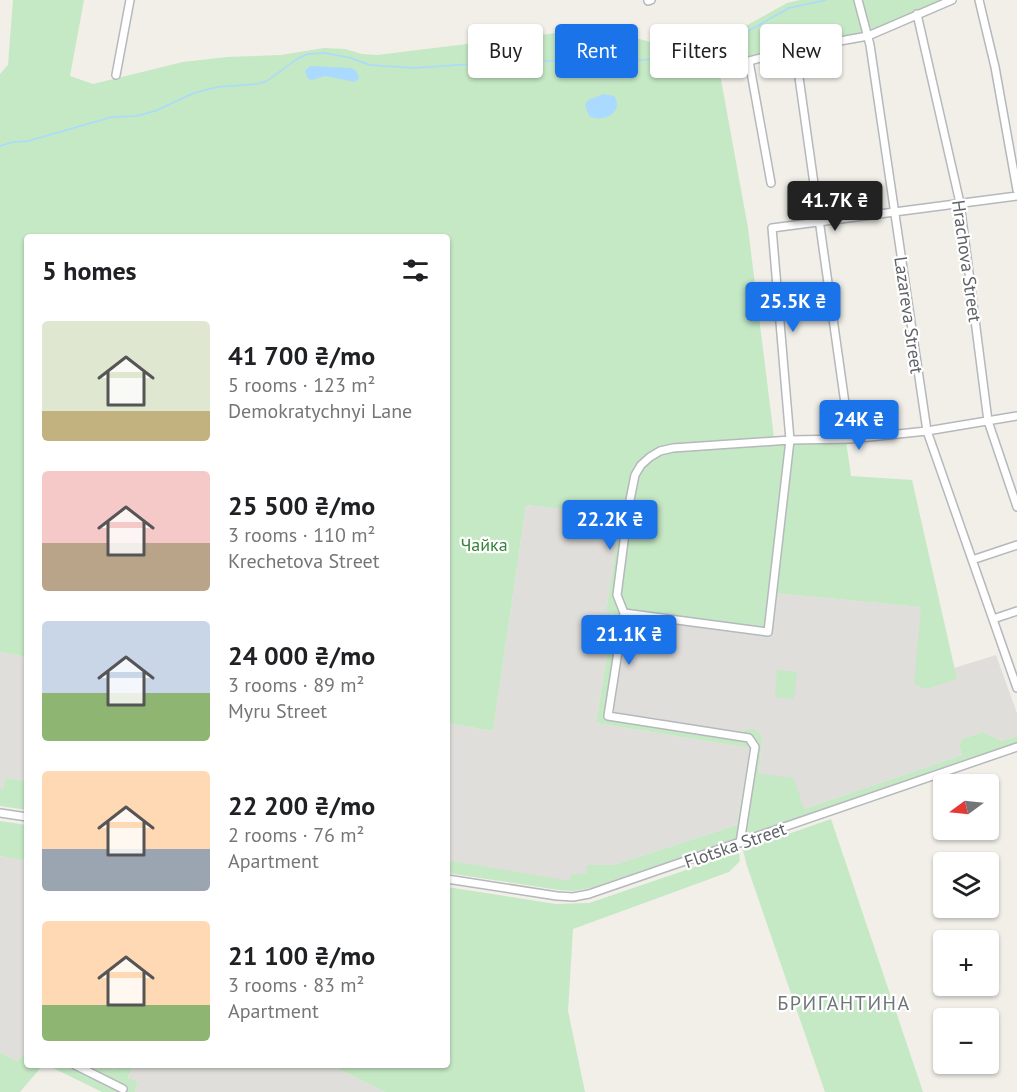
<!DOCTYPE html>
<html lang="en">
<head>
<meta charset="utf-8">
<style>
  :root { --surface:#fff; --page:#f6f6f6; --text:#202124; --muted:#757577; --accent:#1a73e8 }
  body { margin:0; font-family:"PT Sans",sans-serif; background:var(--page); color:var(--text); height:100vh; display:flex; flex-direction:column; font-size:22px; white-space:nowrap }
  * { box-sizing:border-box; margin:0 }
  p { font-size:20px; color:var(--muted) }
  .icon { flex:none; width:33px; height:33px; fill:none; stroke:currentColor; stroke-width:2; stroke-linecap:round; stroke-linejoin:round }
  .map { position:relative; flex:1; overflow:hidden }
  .panel { position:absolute; left:24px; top:234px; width:426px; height:834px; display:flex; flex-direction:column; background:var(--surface); border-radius:6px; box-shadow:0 2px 4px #0004 }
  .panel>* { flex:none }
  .hud { position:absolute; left:468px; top:24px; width:459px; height:54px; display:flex; gap:12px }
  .needle { width:39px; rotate:255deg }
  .buttons { position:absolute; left:933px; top:774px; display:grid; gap:12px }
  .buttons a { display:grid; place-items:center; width:66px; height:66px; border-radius:6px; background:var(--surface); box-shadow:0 2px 4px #0004; font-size:30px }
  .price { position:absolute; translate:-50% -51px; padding:0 14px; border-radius:6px; background:var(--accent); color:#fff; font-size:20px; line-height:39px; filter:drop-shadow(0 2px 3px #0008) }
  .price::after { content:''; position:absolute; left:50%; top:36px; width:18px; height:14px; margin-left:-9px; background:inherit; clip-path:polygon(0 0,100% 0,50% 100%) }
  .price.active { background:#222; color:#fff }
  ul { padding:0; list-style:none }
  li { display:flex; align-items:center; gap:18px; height:150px; padding:0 18px }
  li span { display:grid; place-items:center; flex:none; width:168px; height:120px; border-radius:6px; color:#555 }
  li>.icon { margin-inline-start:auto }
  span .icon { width:72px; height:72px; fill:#fffc; stroke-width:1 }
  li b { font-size:26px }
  h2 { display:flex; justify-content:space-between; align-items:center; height:72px; padding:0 18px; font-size:26px }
  .pill { padding:0 21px; border-radius:6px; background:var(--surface); box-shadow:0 2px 4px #0004; font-size:21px; line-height:54px }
  .pill.active { background:var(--accent); color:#fff }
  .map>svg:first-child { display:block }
</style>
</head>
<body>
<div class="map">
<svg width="1017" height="1092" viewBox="0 0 1017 1092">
  <rect width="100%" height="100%" fill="#f1efe8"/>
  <path fill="#e0deda" d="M526 505 621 515 606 611 614 613 596 723 750 748 737 825 614 865H588L586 874 570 882 447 860V723L493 731Z
    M775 593 921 607 957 679 954 668 996 655 1017 713V736L1002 741 983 732 962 739 959 745 962 755 804 809 759 775 762 737 747 729 739 733 612 713 627 618 770 636Z
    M0 652 27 657V781L5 778 3 789H0Z
    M0 856 27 861V1044L25 1053 17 1061 0 1052Z
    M133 1065H330L385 1092H135L138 1082 128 1079Z"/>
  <path fill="#c5e8c5" d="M13 0H84L70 76 93 84 183 62 227 57 281 55 324 48 345 49 362 54 377 55 581 30H604L651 42 665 43 712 40 742 28 787 3 800 0H855L865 33 795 45 740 60 718 63 748 228 774 438 673 445 639 464 625 515 614 594 622 617 627 618 612 713 739 733 747 729 757 730 762 737 759 774 794 778 804 809 962 755 959 745 962 739 983 732 1002 741 1017 736V742L591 888 573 891 559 890 447 873V860L570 881 571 874H586L587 865H614L737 825 750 748 596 723 614 613 606 611 621 515 526 505 493 731 447 723V237H27V657L0 652V74L8 65Z
    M860 0H942L869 31Z
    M846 441 851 476 912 480 957 679 926 689 914 684 921 607 775 593 792 442Z
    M787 442 765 628 627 610 620 592 630 511 639 471 656 455 673 450Z
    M777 670 797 672 794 699 775 697Z
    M5 778 27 781V810L0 806V789H3Z
    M831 819 923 1092H825L747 866 743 850Z
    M0 821 27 825V861L0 856Z
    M739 852 740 861 729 872 573 929 568 1011 585 1092H385L330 1065H447V887L556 904 589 903Z
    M27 1045V1065H43L20 1092H0V1052L17 1061 25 1053Z
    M47 1065H107L115 1069 117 1065H133L128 1078 138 1082 135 1092H102Z"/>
  <path fill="#aadaff" d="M310 66 351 68 356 71 359 78 355 82 325 76 312 80 308 79 305 71Z
    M604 94 614 96C625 113 603 123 589 116L585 105 588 100Z"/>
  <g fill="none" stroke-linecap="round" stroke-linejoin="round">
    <path stroke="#aadaff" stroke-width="1.5" d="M0 146 13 142 28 141 112 117 136 116 155 111 194 93 217 87 257 84 267 81 297 59 308 54 325 53 351 58 370 65 414 68 501 62 583 60 623 62 652 59 706 47 743 34 789 8 826 0"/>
    <defs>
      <path id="minor" d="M858 0 870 45 927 431 1017 688
        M979 0 995 67 1017 190
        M648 1 651 0
        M917 14 960 203 988 421 1017 507
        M795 49 850 439
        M116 75 130 0
        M771 183 749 61 795 49 868 36 952 0
        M972 560 1017 545
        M624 613 768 632 790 440 772 228 1017 196
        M993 619 1017 611
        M0 813 27 817
        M740 843 755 747 749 738 608 716 624 613 617 595 628 510 635 475 641 465 650 457 660 451 673 448 790 440 850 439 927 431 1017 416
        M447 879 557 896 573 897 589 894 1017 747
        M75 1065 123 1089"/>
    </defs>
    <use href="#minor" stroke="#b5b8bc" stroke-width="10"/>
    <use href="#minor" stroke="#fff" stroke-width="7"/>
  </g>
  <g text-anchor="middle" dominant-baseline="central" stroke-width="4.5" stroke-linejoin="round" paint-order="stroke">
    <g font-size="18" fill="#5f6368" stroke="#fff">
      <text transform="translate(967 261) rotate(82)">Hrachova Street</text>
      <text transform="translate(909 315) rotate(82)">Lazareva Street</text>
      <text transform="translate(735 845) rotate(-19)">Flotska Street</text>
    </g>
    <g font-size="18" fill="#348238" stroke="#fff">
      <text x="484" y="544">Чайка</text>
    </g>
    <g font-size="20" letter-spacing="1.5" fill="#70757a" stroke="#fff">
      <text x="844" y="1003">БРИГАНТИНА</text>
    </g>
  </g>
</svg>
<div class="buttons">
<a><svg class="needle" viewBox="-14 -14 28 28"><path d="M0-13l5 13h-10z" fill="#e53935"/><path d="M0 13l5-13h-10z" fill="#757577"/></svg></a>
<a><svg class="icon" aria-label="layers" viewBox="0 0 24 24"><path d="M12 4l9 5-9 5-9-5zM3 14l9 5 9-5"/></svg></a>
<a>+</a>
<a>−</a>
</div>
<b class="price active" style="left:835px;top:232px">41.7K ₴</b>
<b class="price" style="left:793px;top:333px">25.5K ₴</b>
<b class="price" style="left:859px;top:451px">24K ₴</b>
<b class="price" style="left:610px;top:551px">22.2K ₴</b>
<b class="price" style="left:629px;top:666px">21.1K ₴</b>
<div class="hud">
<a class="pill">Buy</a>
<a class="pill active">Rent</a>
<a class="pill">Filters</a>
<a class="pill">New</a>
</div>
<section class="panel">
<h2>5 homes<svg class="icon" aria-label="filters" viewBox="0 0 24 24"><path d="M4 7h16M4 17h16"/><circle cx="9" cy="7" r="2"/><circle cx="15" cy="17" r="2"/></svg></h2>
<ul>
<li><span style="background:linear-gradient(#dfe7d0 75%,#c2b280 0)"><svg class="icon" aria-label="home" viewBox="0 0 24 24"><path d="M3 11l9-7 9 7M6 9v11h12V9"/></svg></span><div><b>41 700 ₴/mo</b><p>5 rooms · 123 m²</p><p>Demokratychnyi Lane</p></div></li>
<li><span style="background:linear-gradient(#f6c9c9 60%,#b9a48a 0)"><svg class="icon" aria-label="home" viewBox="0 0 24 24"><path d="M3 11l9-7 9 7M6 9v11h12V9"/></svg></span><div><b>25 500 ₴/mo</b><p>3 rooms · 110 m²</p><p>Krechetova Street</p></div></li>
<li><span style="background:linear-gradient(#c9d6e8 60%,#8fb573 0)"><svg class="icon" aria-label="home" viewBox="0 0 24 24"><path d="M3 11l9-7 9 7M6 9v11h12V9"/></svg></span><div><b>24 000 ₴/mo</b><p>3 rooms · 89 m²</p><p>Myru Street</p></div></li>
<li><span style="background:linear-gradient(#ffd9b3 65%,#9aa5b1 0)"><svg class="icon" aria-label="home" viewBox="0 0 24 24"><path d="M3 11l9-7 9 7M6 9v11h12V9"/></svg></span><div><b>22 200 ₴/mo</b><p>2 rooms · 76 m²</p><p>Apartment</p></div></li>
<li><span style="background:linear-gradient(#ffd9b3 70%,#8fb573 0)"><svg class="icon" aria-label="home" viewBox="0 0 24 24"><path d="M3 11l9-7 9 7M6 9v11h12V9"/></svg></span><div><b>21 100 ₴/mo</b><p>3 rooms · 83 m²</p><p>Apartment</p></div></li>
</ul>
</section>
</div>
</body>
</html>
